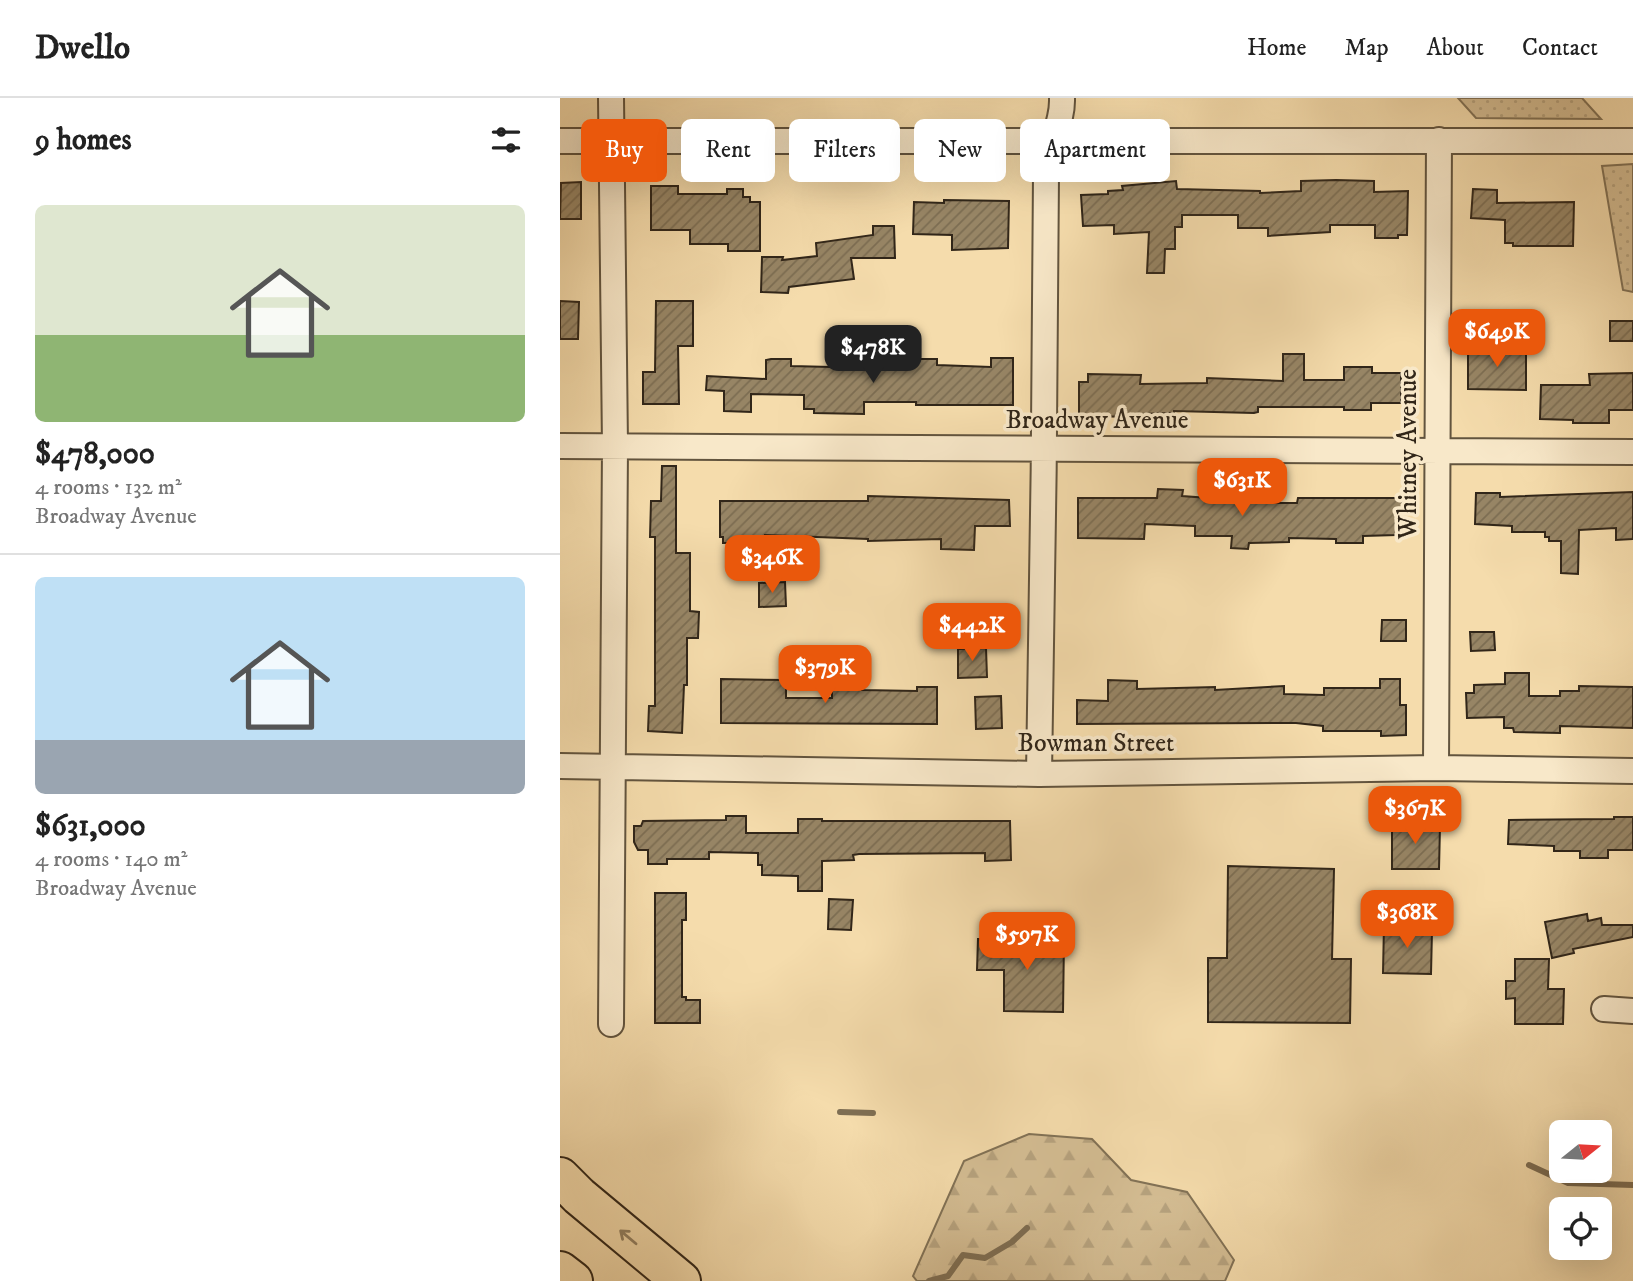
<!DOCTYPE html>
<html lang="en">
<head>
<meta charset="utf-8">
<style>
  :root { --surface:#fff; --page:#f6f6f6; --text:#222; --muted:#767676; --line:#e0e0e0; --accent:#ea580c }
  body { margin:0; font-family:"IM FELL DW Pica",serif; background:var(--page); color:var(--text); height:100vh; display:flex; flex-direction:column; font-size:26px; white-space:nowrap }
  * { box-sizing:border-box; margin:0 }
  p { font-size:23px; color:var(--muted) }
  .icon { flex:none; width:38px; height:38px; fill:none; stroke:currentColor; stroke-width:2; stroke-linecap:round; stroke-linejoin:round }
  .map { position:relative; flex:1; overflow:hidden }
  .sheet { display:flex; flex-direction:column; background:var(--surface); width:560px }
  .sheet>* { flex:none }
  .banner { position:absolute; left:21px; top:21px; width:665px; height:63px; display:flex; gap:14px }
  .needle { width:46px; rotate:72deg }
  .buttons { position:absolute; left:989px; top:1022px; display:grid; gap:14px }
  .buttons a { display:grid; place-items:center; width:63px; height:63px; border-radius:10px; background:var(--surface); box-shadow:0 7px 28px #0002; font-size:35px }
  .price { position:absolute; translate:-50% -60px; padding:0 16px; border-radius:14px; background:var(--accent); color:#fff; font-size:23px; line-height:46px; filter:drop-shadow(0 2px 4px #0008) }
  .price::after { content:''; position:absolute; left:50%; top:42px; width:21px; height:16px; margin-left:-10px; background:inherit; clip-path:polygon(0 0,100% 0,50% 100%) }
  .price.active { background:#222; color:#fff }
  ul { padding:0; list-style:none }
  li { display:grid; align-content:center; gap:14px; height:371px; padding:0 35px }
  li+li { border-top:2px solid var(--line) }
  li span { display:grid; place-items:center; height:217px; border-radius:10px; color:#555 }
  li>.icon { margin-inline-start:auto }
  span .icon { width:126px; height:126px; fill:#fffc; stroke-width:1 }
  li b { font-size:30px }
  h2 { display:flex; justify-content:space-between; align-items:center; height:84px; padding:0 35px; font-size:30px }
  .pill { padding:0 24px; border-radius:10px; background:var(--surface); box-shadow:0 7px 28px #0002; font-size:24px; line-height:63px }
  .pill.active { background:var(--accent); color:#fff }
  header { display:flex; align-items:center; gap:42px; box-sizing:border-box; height:98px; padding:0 35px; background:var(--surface); border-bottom:2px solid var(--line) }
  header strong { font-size:33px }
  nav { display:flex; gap:38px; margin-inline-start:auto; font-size:24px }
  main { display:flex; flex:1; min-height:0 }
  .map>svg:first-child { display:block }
</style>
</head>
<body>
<header>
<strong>Dwello</strong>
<nav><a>Home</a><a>Map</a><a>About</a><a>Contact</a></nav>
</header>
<main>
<section class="sheet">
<h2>9 homes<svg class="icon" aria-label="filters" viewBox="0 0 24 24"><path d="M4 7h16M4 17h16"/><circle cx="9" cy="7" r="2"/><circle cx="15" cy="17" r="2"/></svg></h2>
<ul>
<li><span style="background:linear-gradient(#dfe7d0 60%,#8fb573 0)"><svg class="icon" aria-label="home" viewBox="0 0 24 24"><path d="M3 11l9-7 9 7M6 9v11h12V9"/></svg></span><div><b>$478,000</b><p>4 rooms · 132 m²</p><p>Broadway Avenue</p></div></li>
<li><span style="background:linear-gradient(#bfe0f5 75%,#9aa5b1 0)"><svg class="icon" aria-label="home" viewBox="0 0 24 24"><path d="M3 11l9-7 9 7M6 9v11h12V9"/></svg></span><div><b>$631,000</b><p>4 rooms · 140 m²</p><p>Broadway Avenue</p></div></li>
</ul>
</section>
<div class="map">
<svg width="1073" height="1183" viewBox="0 0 1073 1183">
  <defs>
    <pattern id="grass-dots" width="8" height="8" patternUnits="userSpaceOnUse" patternTransform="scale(1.75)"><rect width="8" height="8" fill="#d4bd93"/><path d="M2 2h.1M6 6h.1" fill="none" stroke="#b6a27e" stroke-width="1.8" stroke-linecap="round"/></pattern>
    <pattern id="forest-firs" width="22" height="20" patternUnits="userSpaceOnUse" patternTransform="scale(1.75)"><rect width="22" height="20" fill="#d4bd93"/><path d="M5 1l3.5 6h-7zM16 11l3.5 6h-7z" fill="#b6a27e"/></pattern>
    <pattern id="building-hatch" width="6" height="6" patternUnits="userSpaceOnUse" patternTransform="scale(1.75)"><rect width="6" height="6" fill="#978565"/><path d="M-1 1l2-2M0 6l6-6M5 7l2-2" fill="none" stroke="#7c6d52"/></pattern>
  </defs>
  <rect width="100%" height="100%" fill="#f5dcac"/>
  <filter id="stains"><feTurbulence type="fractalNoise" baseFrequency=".00286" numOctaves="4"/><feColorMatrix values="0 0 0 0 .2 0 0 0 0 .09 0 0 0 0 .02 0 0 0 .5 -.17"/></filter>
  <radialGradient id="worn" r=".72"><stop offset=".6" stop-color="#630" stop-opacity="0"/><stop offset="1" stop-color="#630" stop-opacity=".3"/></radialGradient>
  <path fill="url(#grass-dots)" stroke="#827256" stroke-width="2" d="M898 0H1022L1041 21 916 20Z
    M1073 66V194L1063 192 1042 68Z"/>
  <path fill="url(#forest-firs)" stroke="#827256" stroke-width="2" d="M469 1036 532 1041 571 1082 627 1094 674 1162 665 1183H357L353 1178 404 1063Z"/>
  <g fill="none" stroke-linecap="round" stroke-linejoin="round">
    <path stroke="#7e6e53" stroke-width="6" d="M280 1014 313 1015
      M969 1067 1008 1085 1073 1087
      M369 1183 388 1178 403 1157 425 1160 452 1144 467 1130"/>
  </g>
  <path fill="url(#building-hatch)" stroke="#312619" stroke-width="2" d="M776 82 814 83V94L848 93 847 137H838V140H815V127H770V134L708 138V130H678V117H622V129H615V151H605L604 175H587L589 134 554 136V127L523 128 521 97 548 96V93L563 92 562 88 616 83 617 91 700 93V95L741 93V83Z
    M21 84V121H0L1 85Z
    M91 88H118V96H167V91H183V99H190V104H200V153H168V146H130V132H91Z
    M913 91 937 92V105L1014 104 1013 148H953V145H945V122L911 120Z
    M384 102 449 103 448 150 392 152V137L353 136 354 104 384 105Z
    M313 128H334L335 160H291L294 181 229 189 228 195 201 194 202 159H223L222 162 257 158 256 145 313 137Z
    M0 203 19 204 18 241H0Z
    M96 203H133V248H118L119 306H83V274H95Z
    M1050 223H1073V243H1050Z
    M908 250H966V292L908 291Z
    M723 256H744V282H784V269H812V275H841V305H811V312H784V309H698V314L694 315 614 313V315L579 316V319L519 318V284H528V276L581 277 580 286 647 285V280L723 283Z
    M431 260H453V307H356V304H304V316L254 315V311H244V297L191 296V314L164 313V293L146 292 147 278 206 281V262L211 261H231V268L313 270V266H350V261H377V267L431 269Z
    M1073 275V312H1049V325H1013V322L980 321 981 287H1030L1029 276Z
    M102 368H116V455H130V513L139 514 138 540H127V587H124L122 635 88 633 89 608H95V439H90L91 403H101Z
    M598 391 623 392 622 398 690 403V405H737L738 400H842V433H836V437L803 438V445H776V441L729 440V444L689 445 688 451 671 450 672 438H635V428L585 426 584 441 518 440V400H597Z
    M1073 394V441L1056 442V430L1019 432 1018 476 1001 475V443H989V439H985V434H952V428L915 426 916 395H940V399Z
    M308 398 449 402 450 428H415L414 452 381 451V441L308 443V441L205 437V445H163V439H160V403H308Z
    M225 484 226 508 199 509V485Z
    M822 522H846V543H821Z
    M910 534H934L935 552 911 553Z
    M426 550 427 579 398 580V551Z
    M945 575H969V598H1000V593H1019V588L1073 589V630L1000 628V635L954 634 953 630H944V619L907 620 906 595H914V587L945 586Z
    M161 581 226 582V600H272V588H302V592L357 593V589H377V626L161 625Z
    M820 581H840V607H846V637L821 638V633H763V628L736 625 517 626V602L548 603V582L577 583V591L655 589V592L724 588V596L764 597V590H820Z
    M441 598 442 630 416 631 415 599Z
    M166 718H186V735H238V721H262V723H450L451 762 425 763V755L299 756 293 757 294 762 262 763V793H238V778L202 777V767H198V755L149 754V761H107V766H88V752H78L74 744V728H81L83 723 166 722Z
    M1054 719H1073V752H1048V760H1020V753H994V748L948 746 949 722 1054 721Z
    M832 722H859V728H880L879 771H832Z
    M668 768 774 771 772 861H791L790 925 648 924V860H667Z
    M95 795H126V822H122V899H126V902H140V925H95Z
    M269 801 293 802 291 832 268 831Z
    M1027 816 1028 823 1041 820 1042 827H1073V839L1013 851 1014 855 992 860 985 824Z
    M824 826H850V832L872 833 871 876 823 875Z
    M418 841 504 842 503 914 444 913V872H417Z
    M955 861H989L988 891H1004L1003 926H955V900L946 901V883H955Z"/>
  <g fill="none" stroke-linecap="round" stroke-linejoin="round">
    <defs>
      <path id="minor" d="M0 43H1073
        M0 348 1073 354
        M0 668 479 676 876 670 1073 673
        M876 670 879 42
        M479 676C483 476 485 277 486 77 486 50 503 27 502 0
        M1044 911 1073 913
        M51 926 55 348 51 0"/>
      <path id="motorway" d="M0 1079 19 1098 121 1183
        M0 1173 13 1183"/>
    </defs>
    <use href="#minor" stroke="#62543e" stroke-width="28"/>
    <use href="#motorway" stroke="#312619" stroke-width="42"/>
    <use href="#minor" stroke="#f8e8c9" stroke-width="24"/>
    <use href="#motorway" stroke="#f5dcac" stroke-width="38"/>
  </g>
  <defs><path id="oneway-shaft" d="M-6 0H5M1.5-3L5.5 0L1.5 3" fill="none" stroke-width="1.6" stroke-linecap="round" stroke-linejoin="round" transform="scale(1.75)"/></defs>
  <use stroke="#938162" href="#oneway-shaft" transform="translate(68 1139) rotate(-140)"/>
  <g text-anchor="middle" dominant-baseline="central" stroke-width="7" stroke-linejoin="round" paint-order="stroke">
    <g font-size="26" fill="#312619" stroke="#f8e8c9">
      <text x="537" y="322">Broadway Avenue</text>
      <text transform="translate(848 356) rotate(-90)">Whitney Avenue</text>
      <text x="536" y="645">Bowman Street</text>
    </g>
  </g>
  <rect width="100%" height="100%" filter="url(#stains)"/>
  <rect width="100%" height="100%" fill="url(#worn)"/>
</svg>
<div class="buttons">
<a><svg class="needle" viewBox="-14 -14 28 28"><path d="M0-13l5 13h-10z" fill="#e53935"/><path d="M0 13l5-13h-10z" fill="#767676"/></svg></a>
<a><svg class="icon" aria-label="locate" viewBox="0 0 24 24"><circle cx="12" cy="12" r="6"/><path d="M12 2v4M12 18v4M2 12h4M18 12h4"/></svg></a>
</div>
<b class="price" style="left:937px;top:271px">$649K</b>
<b class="price active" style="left:313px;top:287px">$478K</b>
<b class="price" style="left:682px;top:420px">$631K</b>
<b class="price" style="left:212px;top:497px">$346K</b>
<b class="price" style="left:412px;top:565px">$442K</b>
<b class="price" style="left:265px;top:607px">$379K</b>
<b class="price" style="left:855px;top:748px">$367K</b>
<b class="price" style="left:847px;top:852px">$368K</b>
<b class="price" style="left:467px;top:874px">$597K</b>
<div class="banner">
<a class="pill active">Buy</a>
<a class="pill">Rent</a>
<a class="pill">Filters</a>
<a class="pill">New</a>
<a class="pill">Apartment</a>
</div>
</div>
</main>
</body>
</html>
